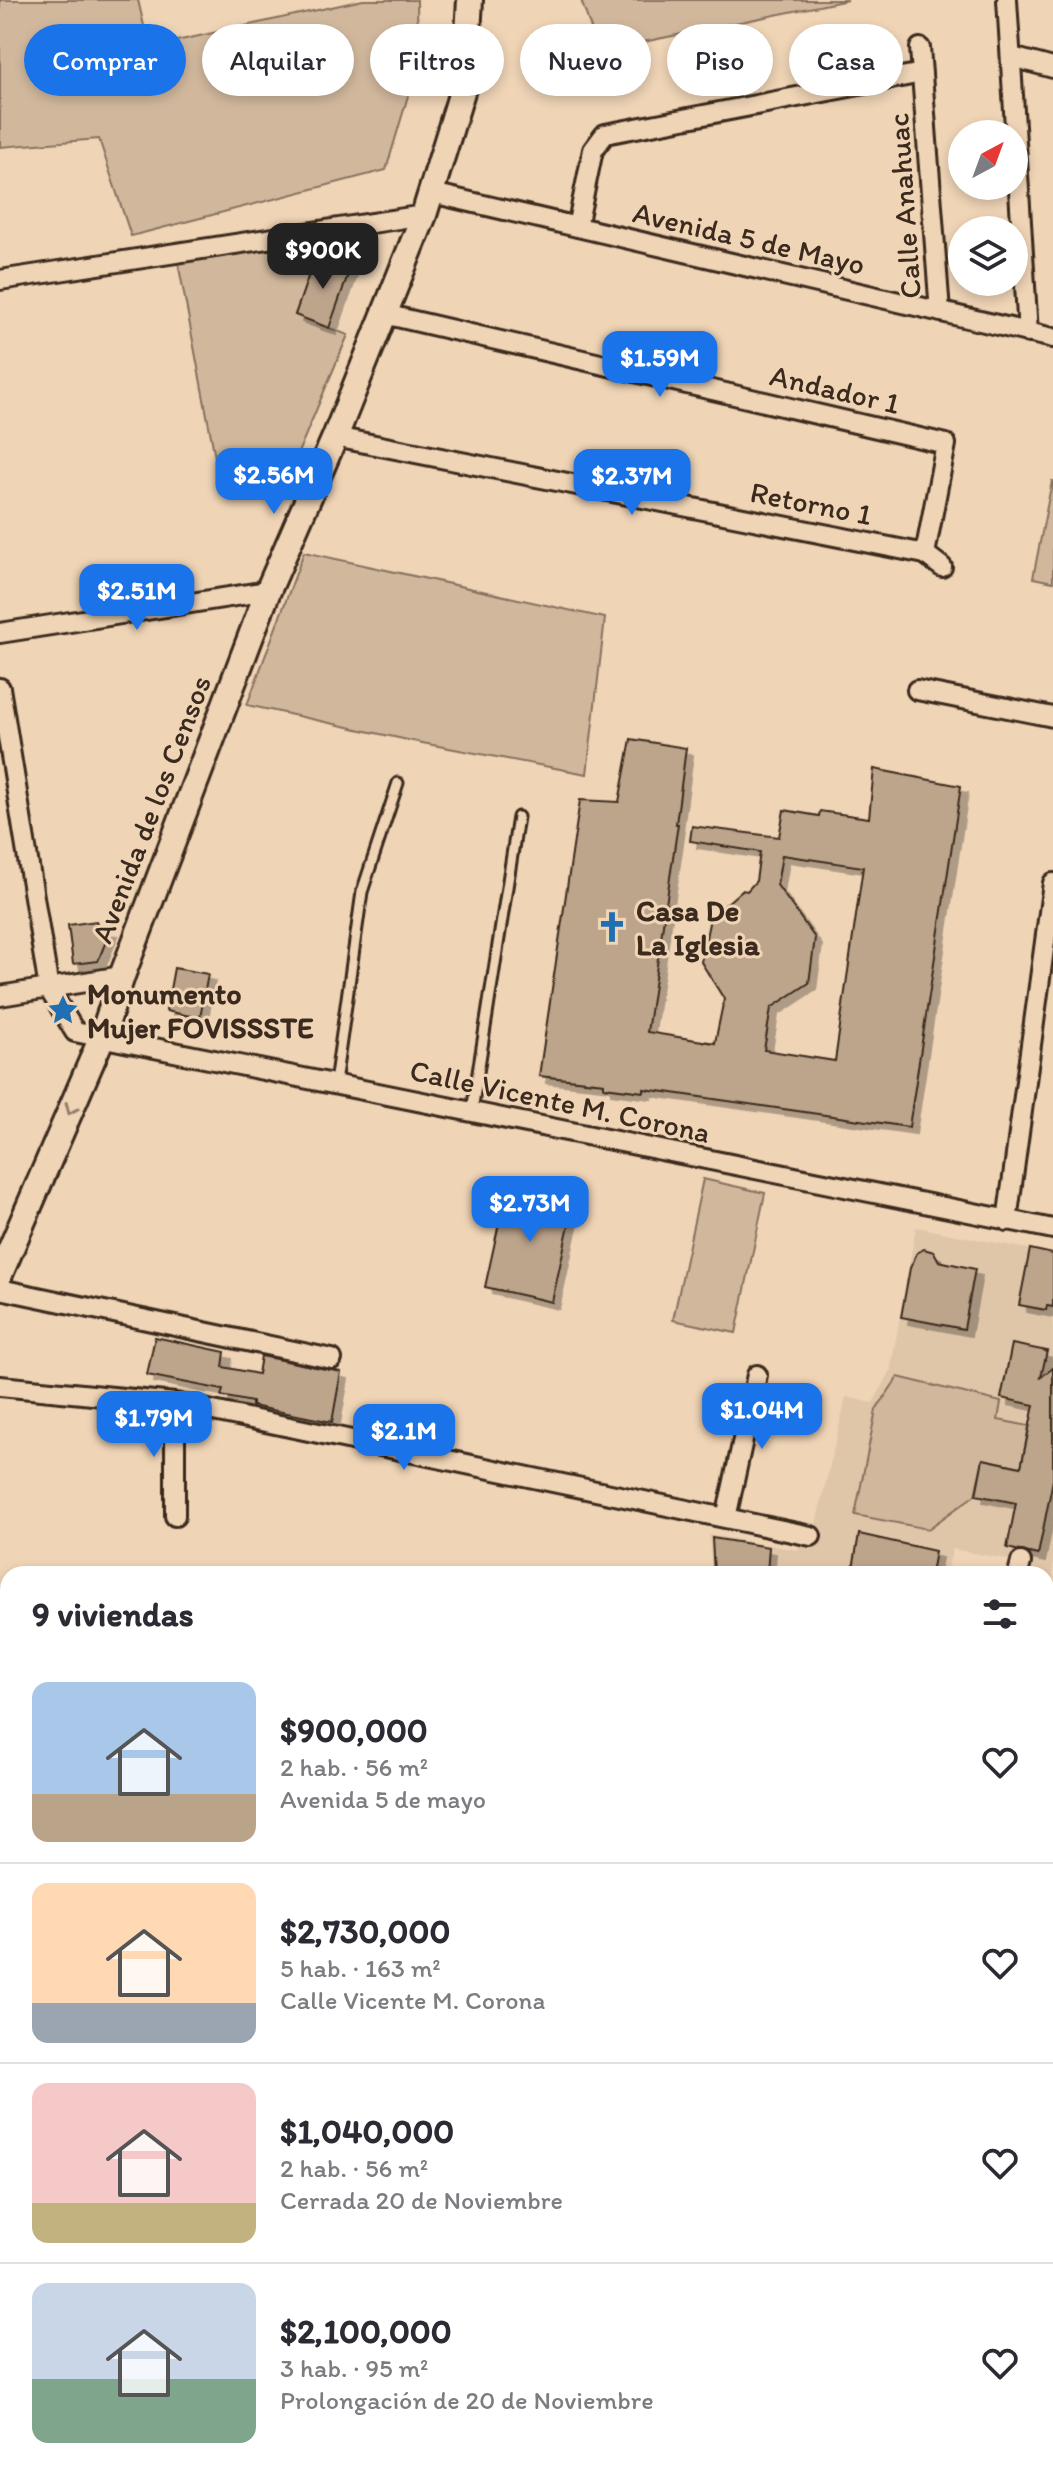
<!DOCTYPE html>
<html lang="es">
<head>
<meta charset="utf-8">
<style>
  :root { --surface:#fff; --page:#f2f2f3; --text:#2b2b33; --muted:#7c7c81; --line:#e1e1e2; --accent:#1a73e8 }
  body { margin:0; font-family:Itim,sans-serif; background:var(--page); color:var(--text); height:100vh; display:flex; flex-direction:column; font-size:30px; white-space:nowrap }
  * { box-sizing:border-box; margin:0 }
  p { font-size:26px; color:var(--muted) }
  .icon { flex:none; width:44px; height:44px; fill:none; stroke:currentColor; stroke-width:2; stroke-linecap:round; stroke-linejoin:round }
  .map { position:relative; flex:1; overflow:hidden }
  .side { position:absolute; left:0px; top:1566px; width:1054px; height:912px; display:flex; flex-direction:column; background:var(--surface); border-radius:24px 24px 0 0; box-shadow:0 4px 12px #0003 }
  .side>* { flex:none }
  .top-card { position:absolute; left:24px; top:24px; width:1006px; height:72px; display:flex; gap:16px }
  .needle { width:52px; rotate:41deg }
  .controls { position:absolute; left:948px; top:120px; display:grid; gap:16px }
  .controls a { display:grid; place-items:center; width:80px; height:80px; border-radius:50%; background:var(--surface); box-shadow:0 4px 12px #0003; font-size:40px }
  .price { position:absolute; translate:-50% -68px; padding:0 18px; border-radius:16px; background:var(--accent); color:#fff; font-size:26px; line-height:52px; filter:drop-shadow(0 2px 4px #0008) }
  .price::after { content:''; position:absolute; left:50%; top:48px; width:24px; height:18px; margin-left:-12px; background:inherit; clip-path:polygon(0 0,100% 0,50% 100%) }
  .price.current { background:#222; color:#fff }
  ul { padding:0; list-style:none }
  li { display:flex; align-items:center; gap:24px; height:200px; padding:0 32px }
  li+li { border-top:2px solid var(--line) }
  li span { display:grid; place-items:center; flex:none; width:224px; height:160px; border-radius:16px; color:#555 }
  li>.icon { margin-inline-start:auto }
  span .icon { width:96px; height:96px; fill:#fffc; stroke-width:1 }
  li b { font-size:34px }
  h2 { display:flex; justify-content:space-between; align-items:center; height:96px; padding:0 32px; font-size:34px }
  .pill { padding:0 28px; border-radius:36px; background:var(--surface); box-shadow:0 4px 12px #0003; font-size:28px; line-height:72px }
  .pill.current { background:var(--accent); color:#fff }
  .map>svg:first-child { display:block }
</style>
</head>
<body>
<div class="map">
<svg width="1053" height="2478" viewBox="0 0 1053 2478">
  <defs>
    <filter id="shadow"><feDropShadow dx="7" dy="7" stdDeviation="0" flood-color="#0004"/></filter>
  </defs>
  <rect width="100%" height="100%" fill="#efd4b6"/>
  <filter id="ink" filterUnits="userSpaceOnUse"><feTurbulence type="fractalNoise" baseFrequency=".0125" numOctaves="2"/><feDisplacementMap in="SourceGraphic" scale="16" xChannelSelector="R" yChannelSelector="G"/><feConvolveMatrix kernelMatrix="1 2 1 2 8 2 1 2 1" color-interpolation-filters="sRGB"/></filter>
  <g filter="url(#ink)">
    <path fill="#e0c6a9" d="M916 1227 1053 1254V1623L1046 1621V1574H1023L1021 1562 953 1549 945 1574H712L709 1535 798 1550 803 1526 815 1528 846 1397 873 1403 890 1372Z
      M0 2179 8 2180V2310L0 2309Z"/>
    <path fill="#d1b89d" stroke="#86715e" stroke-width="2" d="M0 0H138L149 47 363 0H417L418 62 386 170 131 236 99 139 0 147Z
      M581 0H848L599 51Z
      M322 240 295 315 348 335 281 493 221 489 178 262Z
      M1052 481H1053V582L1033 578Z
      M304 552 605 618 587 774 417 742 247 705Z
      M703 1179 765 1193 736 1333 673 1320Z
      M898 1377 1001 1402 998 1420 1029 1426 1021 1467 983 1459 975 1495 928 1529 855 1515 876 1410Z"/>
    <path fill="#bda58c" stroke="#3b2a1e" stroke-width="2" fill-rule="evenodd" filter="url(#shadow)" d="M316 254 351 266 329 328 295 315Z
      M631 739 686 748 676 824H678L647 1032 715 1043 724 999 701 962 710 918 742 890 747 891 756 881 760 852 690 841 692 826 779 837 784 810 819 816 820 811 869 818 874 769 961 786 909 1127 644 1089V1092L604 1087V1083L539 1076 580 800 619 802ZM782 855 863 867 835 1061 764 1050 771 1008 809 983 815 938 777 885Z
      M96 921 98 928 111 929 98 961 73 964 68 925Z
      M174 968 208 974 200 1018 166 1011Z
      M507 1187 574 1202 552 1302 485 1287Z
      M924 1249 934 1252 939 1261 975 1269 964 1329 901 1317 910 1268 917 1253Z
      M1030 1249 1053 1254V1307L1047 1306 1046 1310 1019 1305Z
      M155 1337 225 1352 223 1367 258 1374 261 1356 341 1372 332 1422 252 1406V1402L221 1396 223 1390 147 1375Z
      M1012 1344 1047 1351 1041 1377 1053 1368V1480L1038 1555 1007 1548 1016 1503 976 1495 983 1459 1021 1467 1034 1405 1001 1398Z
      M859 1534 935 1551 931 1574H852Z
      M712 1538 769 1547 767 1574H714Z"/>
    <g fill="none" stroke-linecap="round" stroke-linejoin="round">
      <defs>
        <path id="lane" d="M335 1083 362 892 398 783
          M472 1111 518 817"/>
        <path id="street" d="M1007 0 1028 333
          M920 48 940 312
          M1012 57 1053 68
          M432 193 1053 338
          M577 227 593 150 605 134 922 73
          M0 280 424 215
          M384 314 946 444 925 554
          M335 437 925 554 942 567
          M0 633 268 591
          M0 688 49 989 75 1032 1053 1229
          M917 690 1053 717
          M0 996 122 976
          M1007 1221 1053 883
          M0 1289 332 1359
          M0 1386 175 1403 811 1536
          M175 1516V1403
          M726 1518 757 1375
          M1018 1574 1021 1562
          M0 1697 8 1699
          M1046 1918 1053 1920
          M1046 2058 1053 2018
          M0 2070 8 2071
          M1046 2289 1053 2291
          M0 2336 8 2338
          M1046 2467 1053 2468
          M76 2476 106 2472 136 2478
          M748 2478 749 2470"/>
        <path id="secondary" d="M0 1274 102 1037 122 976 268 591 335 437 424 215 465 82 470 0"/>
      </defs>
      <use href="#lane" stroke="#3b2a1e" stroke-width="15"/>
      <use href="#street" stroke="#3b2a1e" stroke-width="24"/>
      <use href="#secondary" stroke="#3b2a1e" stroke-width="30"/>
      <use href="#lane" stroke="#efd4b6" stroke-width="9"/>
      <use href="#street" stroke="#efd4b6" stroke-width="18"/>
      <use href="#secondary" stroke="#efd4b6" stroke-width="24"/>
    </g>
    <defs><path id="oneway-chevron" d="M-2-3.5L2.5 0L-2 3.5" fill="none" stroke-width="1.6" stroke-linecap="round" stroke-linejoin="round" transform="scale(2)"/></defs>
    <use stroke="#957f6a" href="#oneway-chevron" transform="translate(71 1109) rotate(113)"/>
  </g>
  <defs>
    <symbol id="church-bare" viewBox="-9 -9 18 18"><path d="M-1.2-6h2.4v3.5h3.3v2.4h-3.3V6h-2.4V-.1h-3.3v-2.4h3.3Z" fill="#1f6fb2" stroke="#efd4b6" stroke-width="2.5" paint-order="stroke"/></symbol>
    <symbol id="sight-bare" viewBox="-9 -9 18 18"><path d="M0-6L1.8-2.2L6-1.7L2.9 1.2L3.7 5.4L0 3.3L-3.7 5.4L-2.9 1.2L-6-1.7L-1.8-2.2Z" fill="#1f6fb2" stroke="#efd4b6" stroke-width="2.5" paint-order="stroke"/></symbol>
  </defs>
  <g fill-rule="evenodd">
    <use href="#church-bare" x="590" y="905" width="44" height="44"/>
    <use href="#sight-bare" x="41" y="988" width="44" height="44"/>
  </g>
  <g text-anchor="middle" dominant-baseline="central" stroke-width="6" stroke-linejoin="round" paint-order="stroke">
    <g font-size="30" fill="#3b2a1e" stroke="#efd4b6">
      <text transform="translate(904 206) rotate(-94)">Calle Anahuac</text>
      <text transform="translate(749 238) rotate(13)">Avenida 5 de Mayo</text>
      <text transform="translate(835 389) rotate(13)">Andador 1</text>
      <text transform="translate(811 503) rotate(11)">Retorno 1</text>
      <text transform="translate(151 809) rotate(-69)">Avenida de los Censos</text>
      <text transform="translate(560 1101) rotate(12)">Calle Vicente M. Corona</text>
    </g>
    <g font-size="30" font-weight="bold" fill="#3b2a1e" stroke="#efd4b6" text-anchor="start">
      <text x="636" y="910">Casa De<tspan x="636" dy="34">La Iglesia</tspan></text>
      <text x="87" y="993">Monumento<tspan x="87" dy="34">Mujer FOVISSSTE</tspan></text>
    </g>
  </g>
</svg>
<div class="controls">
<a><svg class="needle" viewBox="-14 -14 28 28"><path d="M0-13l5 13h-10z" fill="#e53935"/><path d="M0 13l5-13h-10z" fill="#7c7c81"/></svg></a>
<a><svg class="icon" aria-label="layers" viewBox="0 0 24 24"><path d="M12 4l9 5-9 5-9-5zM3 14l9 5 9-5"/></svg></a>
</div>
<b class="price current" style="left:323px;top:291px">$900K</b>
<b class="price" style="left:660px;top:399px">$1.59M</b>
<b class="price" style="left:274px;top:516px">$2.56M</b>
<b class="price" style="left:632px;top:517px">$2.37M</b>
<b class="price" style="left:137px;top:632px">$2.51M</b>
<b class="price" style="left:530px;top:1244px">$2.73M</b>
<b class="price" style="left:762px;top:1451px">$1.04M</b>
<b class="price" style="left:154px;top:1459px">$1.79M</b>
<b class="price" style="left:404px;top:1472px">$2.1M</b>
<div class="top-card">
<a class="pill current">Comprar</a>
<a class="pill">Alquilar</a>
<a class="pill">Filtros</a>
<a class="pill">Nuevo</a>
<a class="pill">Piso</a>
<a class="pill">Casa</a>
</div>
<section class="side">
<h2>9 viviendas<svg class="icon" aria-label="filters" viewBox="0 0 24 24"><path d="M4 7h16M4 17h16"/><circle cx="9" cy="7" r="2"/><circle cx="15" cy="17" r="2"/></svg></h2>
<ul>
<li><span style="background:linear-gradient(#a9c7e8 70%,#b9a48a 0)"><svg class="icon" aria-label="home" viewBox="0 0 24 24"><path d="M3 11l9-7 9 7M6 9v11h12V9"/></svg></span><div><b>$900,000</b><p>2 hab. · 56 m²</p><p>Avenida 5 de mayo</p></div><svg class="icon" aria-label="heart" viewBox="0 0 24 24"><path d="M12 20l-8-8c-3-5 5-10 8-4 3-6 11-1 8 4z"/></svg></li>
<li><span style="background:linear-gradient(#ffd9b3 75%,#9aa5b1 0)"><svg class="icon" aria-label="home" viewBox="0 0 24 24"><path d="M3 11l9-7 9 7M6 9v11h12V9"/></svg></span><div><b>$2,730,000</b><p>5 hab. · 163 m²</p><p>Calle Vicente M. Corona</p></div><svg class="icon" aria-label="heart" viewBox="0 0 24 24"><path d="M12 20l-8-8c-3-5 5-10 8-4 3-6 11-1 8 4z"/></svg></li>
<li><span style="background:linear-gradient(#f6c9c9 75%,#c2b280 0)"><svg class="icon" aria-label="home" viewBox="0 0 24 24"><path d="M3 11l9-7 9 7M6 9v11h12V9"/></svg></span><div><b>$1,040,000</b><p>2 hab. · 56 m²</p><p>Cerrada 20 de Noviembre</p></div><svg class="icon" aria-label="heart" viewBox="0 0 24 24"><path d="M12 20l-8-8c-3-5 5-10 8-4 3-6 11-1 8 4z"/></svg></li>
<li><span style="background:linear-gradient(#c9d6e8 60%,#7fa58c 0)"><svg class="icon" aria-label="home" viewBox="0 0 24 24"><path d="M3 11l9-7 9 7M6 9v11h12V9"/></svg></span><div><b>$2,100,000</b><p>3 hab. · 95 m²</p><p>Prolongación de 20 de Noviembre</p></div><svg class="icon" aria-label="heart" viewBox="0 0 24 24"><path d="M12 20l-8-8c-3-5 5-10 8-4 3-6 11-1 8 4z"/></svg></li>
</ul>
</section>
</div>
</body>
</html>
